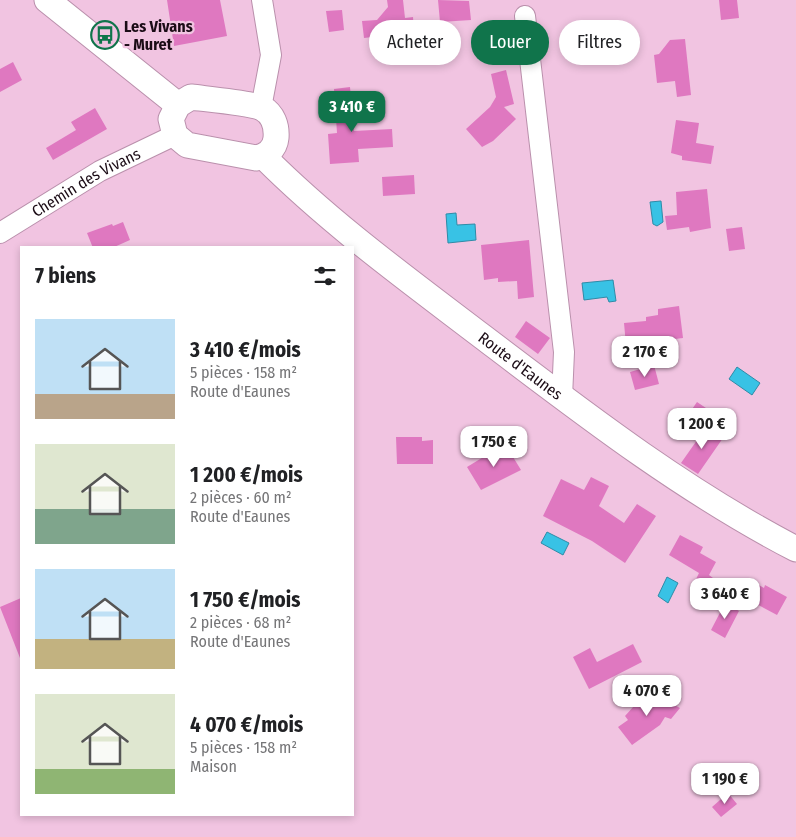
<!DOCTYPE html>
<html lang="fr">
<head>
<meta charset="utf-8">
<style>
  :root { --surface:#fff; --page:#f6f6f6; --text:#202124; --muted:#757577; --accent:#10744b }
  body { margin:0; font-family:"Fira Sans Condensed",sans-serif; background:var(--page); color:var(--text); height:100vh; display:flex; flex-direction:column; font-size:19px; white-space:nowrap }
  * { box-sizing:border-box; margin:0 }
  p { font-size:16px; color:var(--muted) }
  .icon { flex:none; width:28px; height:28px; fill:none; stroke:currentColor; stroke-width:2; stroke-linecap:round; stroke-linejoin:round }
  .map { position:relative; flex:1; overflow:hidden }
  .side { position:absolute; left:20px; top:246px; width:334px; height:570px; display:flex; flex-direction:column; background:var(--surface); border-radius:0px; box-shadow:0 2px 8px #0003 }
  .side>* { flex:none }
  .hud { position:absolute; left:369px; top:20px; width:351px; height:45px; display:flex; gap:10px }
  .price { position:absolute; translate:-50% -42px; padding:0 11px; border-radius:10px; background:#fff; color:#222; font-size:16px; line-height:32px; filter:drop-shadow(0 1px 2px #0008) }
  .price::after { content:''; position:absolute; left:50%; top:30px; width:15px; height:11px; margin-left:-8px; background:inherit; clip-path:polygon(0 0,100% 0,50% 100%) }
  .price.active { background:var(--accent); color:#fff }
  ul { padding:0; list-style:none }
  li { display:flex; align-items:center; gap:15px; height:125px; padding:0 15px }
  li span { display:grid; place-items:center; flex:none; width:140px; height:100px; border-radius:0px; color:#555 }
  li>.icon { margin-inline-start:auto }
  span .icon { width:60px; height:60px; fill:#fffc; stroke-width:1 }
  li b { font-size:21px }
  h2 { display:flex; justify-content:space-between; align-items:center; height:60px; padding:0 15px; font-size:21px }
  .pill { padding:0 18px; border-radius:22px; background:var(--surface); box-shadow:0 2px 8px #0003; font-size:18px; line-height:45px }
  .pill.active { background:var(--accent); color:#fff }
  .map>svg:first-child { display:block }
</style>
</head>
<body>
<div class="map">
<svg width="796" height="837" viewBox="0 0 796 837">
  <rect width="100%" height="100%" fill="#f1c4e1"/>
  <path fill="#38c2e5" stroke="#2f8ba7" d="M661 201 663 222 657 226 653 224 650 202Z
    M456 213 457 225 475 224 476 240 448 243 446 214Z
    M613 280 616 301 609 302 607 297 584 300 582 283Z
    M737 367 760 383 752 395 729 379Z
    M547 532 569 543 563 555 541 543Z
    M667 577 678 583 668 603 658 596Z"/>
  <path fill="#df78c0" d="M167 0H220L227 36 174 46Z
    M387 0H403L405 18 413 17 414 32 364 38 362 21 377 20 388 7Z
    M438 0 469 1 471 20 440 22Z
    M719 0H737L739 18 721 20Z
    M342 10 344 30 329 32 326 11Z
    M685 39 691 95 677 97 675 81 657 83 654 55 659 54 670 40Z
    M13 62 22 80 0 92V69Z
    M506 70 514 104 504 107 516 119 493 141 482 147 466 129 490 107 496 97 491 74Z
    M350 87 354 131 392 129 393 147 358 149 359 162 330 164 328 134 337 133 334 89Z
    M95 108 107 129 53 160 46 148 76 130 71 122Z
    M676 120 699 123 696 143 714 146 711 164 682 160V156L671 153Z
    M414 175 415 194 383 196 382 177Z
    M707 189 711 228 690 232 689 227 667 230 665 216 677 215 676 192Z
    M123 222 130 240 112 248H93L87 233 112 224 113 226Z
    M742 227 745 249 729 251 726 229Z
    M529 240 534 297 518 299 517 281 498 282V278L484 280 481 245Z
    M679 306 683 338 626 345 624 323 646 321V317L658 315V309Z
    M526 321 550 338 538 354 515 337Z
    M654 365 659 384 635 390 630 372Z
    M697 402 715 414 705 428 688 415Z
    M707 426 723 438 698 474 681 463Z
    M396 437H422V441L433 440V464H397Z
    M507 447 521 470 481 490 467 467 495 450 497 453Z
    M591 477 609 486 599 506 624 523 637 504 656 516 625 563 592 541 543 516 561 479 584 490Z
    M680 535 703 547 700 553 716 562 709 575 713 578 706 590 694 583 699 573 669 555Z
    M757 584 764 588 765 585 787 597 777 615 749 600Z
    M21 598V658H20L0 607Z
    M725 603 739 611 725 638 711 630Z
    M633 644 642 662 589 689 573 657 590 648 597 662Z
    M651 693 680 708 671 719 665 717 660 725 632 745 618 727 628 720 625 716 634 706 638 705 641 697 648 700Z
    M728 793 737 804 721 817 712 807Z"/>
  <g fill="none" stroke-linecap="round" stroke-linejoin="round">
    <defs>
      <g id="minor">
        <path d="M525 16 564 352 562 397"/>
        <path d="M261 108 271 55 262 0"/>
        <path id="s1" d="M0 233 100 171 175 135"/>
      </g>
      <g id="major">
        <path d="M47 0 178 105"/>
        <path d="M191 97C206 99 251 103 262 108 273 114 277 126 276 138 275 149 266 156 256 158L187 145 175 135 171 119 178 105Z"/>
        <path id="s2" d="M264 157C331 224 407 279 483 337 583 413 684 491 796 549"/>
      </g>
    </defs>
    <use href="#minor" stroke="#ba90ac" stroke-width="22"/>
    <use href="#major" stroke="#ba90ac" stroke-width="27"/>
    <use href="#minor" stroke="#fff" stroke-width="20"/>
    <use href="#major" stroke="#fff" stroke-width="25"/>
  </g>
  <defs>
    <symbol id="bus-ring" viewBox="-11 -11 22 22"><circle r="9.5" fill="#f1c4e1" stroke="#10744b" stroke-width="1.5"/><path d="M-5-6H5V4H4V6H2V4H-2V6H-4V4H-5ZM-3.5-4V0h7V-4ZM-3.5 1.2v1.5H-2V1.2ZM2 1.2v1.5H3.5V1.2Z" fill="#10744b"/></symbol>
  </defs>
  <g fill-rule="evenodd">
    <use href="#bus-ring" x="89" y="19" width="32" height="32"/>
  </g>
  <g text-anchor="middle" dominant-baseline="central" stroke-width="4.5" stroke-linejoin="round" paint-order="stroke">
    <g font-size="16" font-weight="bold" fill="#1b0c16" stroke="#f1c4e1" text-anchor="start">
      <text x="124" y="26">Les Vivans<tspan x="124" dy="18">- Muret</tspan></text>
    </g>
    <g font-size="16" fill="#1b0c16" stroke="#f1c4e1">
      <text stroke="none"><textPath href="#s1" startOffset="100">Chemin des Vivans</textPath></text>
      <text stroke="none"><textPath href="#s2" startOffset="331">Route d'Eaunes</textPath></text>
    </g>
  </g>
</svg>
<b class="price active" style="left:352px;top:133px">3 410 €</b>
<b class="price" style="left:645px;top:378px">2 170 €</b>
<b class="price" style="left:702px;top:450px">1 200 €</b>
<b class="price" style="left:494px;top:468px">1 750 €</b>
<b class="price" style="left:725px;top:620px">3 640 €</b>
<b class="price" style="left:647px;top:717px">4 070 €</b>
<b class="price" style="left:725px;top:805px">1 190 €</b>
<div class="hud">
<a class="pill">Acheter</a>
<a class="pill active">Louer</a>
<a class="pill">Filtres</a>
</div>
<section class="side">
<h2>7 biens<svg class="icon" aria-label="filters" viewBox="0 0 24 24"><path d="M4 7h16M4 17h16"/><circle cx="9" cy="7" r="2"/><circle cx="15" cy="17" r="2"/></svg></h2>
<ul>
<li><span style="background:linear-gradient(#bfe0f5 75%,#b9a48a 0)"><svg class="icon" aria-label="home" viewBox="0 0 24 24"><path d="M3 11l9-7 9 7M6 9v11h12V9"/></svg></span><div><b>3 410 €/mois</b><p>5 pièces · 158 m²</p><p>Route d'Eaunes</p></div></li>
<li><span style="background:linear-gradient(#dfe7d0 65%,#7fa58c 0)"><svg class="icon" aria-label="home" viewBox="0 0 24 24"><path d="M3 11l9-7 9 7M6 9v11h12V9"/></svg></span><div><b>1 200 €/mois</b><p>2 pièces · 60 m²</p><p>Route d'Eaunes</p></div></li>
<li><span style="background:linear-gradient(#bfe0f5 70%,#c2b280 0)"><svg class="icon" aria-label="home" viewBox="0 0 24 24"><path d="M3 11l9-7 9 7M6 9v11h12V9"/></svg></span><div><b>1 750 €/mois</b><p>2 pièces · 68 m²</p><p>Route d'Eaunes</p></div></li>
<li><span style="background:linear-gradient(#dfe7d0 75%,#8fb573 0)"><svg class="icon" aria-label="home" viewBox="0 0 24 24"><path d="M3 11l9-7 9 7M6 9v11h12V9"/></svg></span><div><b>4 070 €/mois</b><p>5 pièces · 158 m²</p><p>Maison</p></div></li>
</ul>
</section>
</div>
</body>
</html>
